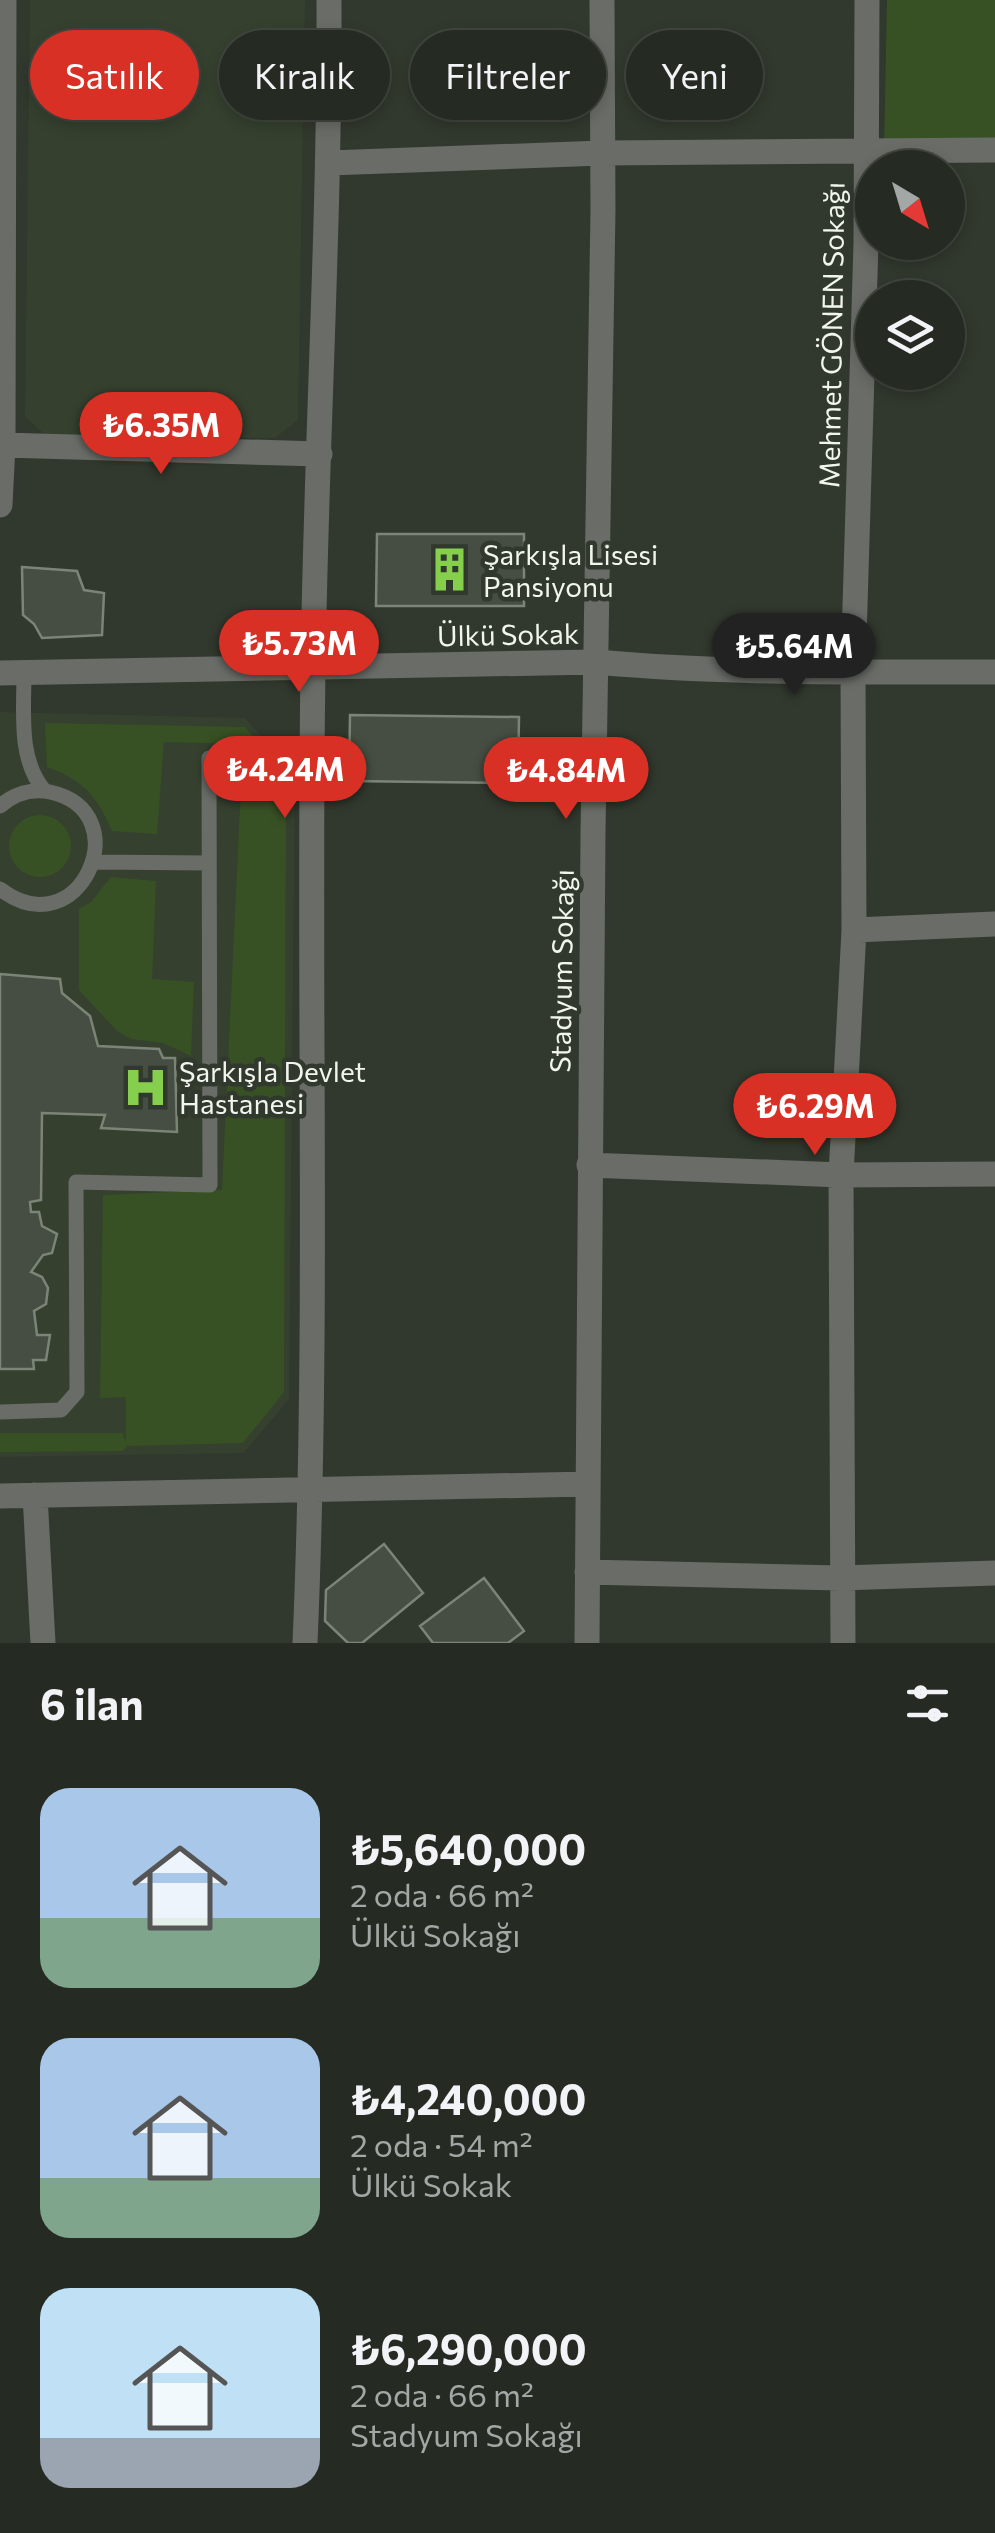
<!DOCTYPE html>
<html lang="tr">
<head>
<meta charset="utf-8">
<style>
  :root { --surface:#252a22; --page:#2d322a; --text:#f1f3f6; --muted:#a3a7a5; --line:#424640; --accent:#d93025 }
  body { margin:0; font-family:Commissioner,sans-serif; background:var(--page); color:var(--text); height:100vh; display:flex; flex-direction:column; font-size:38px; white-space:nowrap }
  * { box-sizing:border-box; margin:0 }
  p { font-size:32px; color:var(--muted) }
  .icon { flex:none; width:55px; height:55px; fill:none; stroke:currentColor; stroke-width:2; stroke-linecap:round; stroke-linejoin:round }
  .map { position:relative; height:1643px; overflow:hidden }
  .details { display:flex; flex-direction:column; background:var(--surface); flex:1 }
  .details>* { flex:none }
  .hud { position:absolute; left:30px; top:30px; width:935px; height:90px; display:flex; gap:20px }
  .needle { width:65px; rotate:142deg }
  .buttons { position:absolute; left:855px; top:150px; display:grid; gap:20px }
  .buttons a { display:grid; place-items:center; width:110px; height:110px; border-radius:50%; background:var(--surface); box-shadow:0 5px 15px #0003,0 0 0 2px var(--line); font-size:50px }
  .price { position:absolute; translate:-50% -85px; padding:0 22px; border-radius:35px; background:var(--accent); color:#fff; font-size:32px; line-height:65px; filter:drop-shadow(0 2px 5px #0008) }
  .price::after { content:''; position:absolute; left:50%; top:60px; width:30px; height:22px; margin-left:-15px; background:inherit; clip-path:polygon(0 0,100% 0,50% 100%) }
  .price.selected { background:#222; color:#fff }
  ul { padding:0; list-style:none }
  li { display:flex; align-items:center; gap:30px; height:250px; padding:0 40px }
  li span { display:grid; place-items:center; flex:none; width:280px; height:200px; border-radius:30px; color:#555 }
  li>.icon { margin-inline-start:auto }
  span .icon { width:120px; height:120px; fill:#fffc; stroke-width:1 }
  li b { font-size:42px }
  h2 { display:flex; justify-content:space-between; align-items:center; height:120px; padding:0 40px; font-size:42px }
  .tag { padding:0 35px; border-radius:45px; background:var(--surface); box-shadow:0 5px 15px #0003,0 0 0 2px var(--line); font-size:35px; line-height:90px }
  .tag.selected { background:var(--accent); color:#fff }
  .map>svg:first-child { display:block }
</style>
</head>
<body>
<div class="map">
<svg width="995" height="1643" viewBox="0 0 995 1643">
  <rect width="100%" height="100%" fill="#31382d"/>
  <path fill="#35402f" d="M30 0H305L298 420 275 438 46 436 25 416Z
    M0 712 245 718 295 774 289 1399 244 1453 0 1457Z"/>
  <path fill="#375124" d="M887 0H995V150L884 151Z
    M45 723 245 727 286 777 284 1392 243 1443 127 1446 122 1451 0 1452V1433H122L126 1442V1397L100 1398 103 1195 222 1190 243 744 164 742 157 834 112 831C97 796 83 780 47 767Z
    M9 846a31 31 0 1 1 62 0a31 31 0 1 1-62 0Z
    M111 877 156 881 152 979 194 982 191 1056 163 1043 132 1039 118 1032 79 990V909L91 902Z"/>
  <path fill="#464d42" stroke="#7c8477" stroke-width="2.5" d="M377 534H524V606H376Z
    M22 567 77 571 84 590 104 593 102 635 42 638 34 624 23 615Z
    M350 715 519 717 518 783 349 781Z
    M0 974 60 979 62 993 90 1016 98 1046 159 1049 163 1058H175L177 1132 101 1128 105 1115 42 1113 41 1200 30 1202 31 1212H39L42 1226 57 1234 52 1253 43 1255 31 1272 42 1277 48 1288 46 1304 34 1311 37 1335H50L46 1360H33L34 1369H0Z
    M384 1544 423 1593 362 1643H348L325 1621 326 1590Z
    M484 1578 524 1631 508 1643H433L420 1626Z"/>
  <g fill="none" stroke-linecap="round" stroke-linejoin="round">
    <path stroke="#696c67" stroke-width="15" d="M24 673C24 712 18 759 44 790
      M0 806C14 794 32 788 50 792 141 812 79 950 0 889
      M94 862 209 863
      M0 1412 61 1410 77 1392 76 1182 210 1185 209 758"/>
    <path stroke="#696c67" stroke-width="25" d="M329 163 602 153 995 150
      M3 445 320 454
      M0 505 3 445 4 0
      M0 673 596 662C728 674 862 672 995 672
      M854 930 995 924
      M589 1165 841 1175 995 1174
      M35 1495 43 1643
      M0 1496 588 1484
      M587 1572 840 1578 995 1573
      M305 1643C319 1318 308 993 313 669 316 446 330 223 329 0
      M587 1643 593 832 603 209 602 0
      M843 1643 841 1175 854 930 853 672 866 243 867 0"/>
  </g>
  <defs>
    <symbol id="building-bare" viewBox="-9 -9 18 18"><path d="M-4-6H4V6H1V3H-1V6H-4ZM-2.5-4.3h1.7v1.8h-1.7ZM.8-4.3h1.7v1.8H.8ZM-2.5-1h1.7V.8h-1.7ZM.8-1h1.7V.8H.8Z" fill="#85cf4c" stroke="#31382d" stroke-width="2.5" paint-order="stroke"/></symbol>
    <symbol id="hospital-bare" viewBox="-9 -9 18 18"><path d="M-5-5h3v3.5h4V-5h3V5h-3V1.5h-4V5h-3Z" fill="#85cf4c" stroke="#31382d" stroke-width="2.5" paint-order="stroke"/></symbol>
  </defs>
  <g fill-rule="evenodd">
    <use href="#building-bare" x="418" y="538" width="63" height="63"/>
    <use href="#hospital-bare" x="114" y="1056" width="63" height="63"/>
  </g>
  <g text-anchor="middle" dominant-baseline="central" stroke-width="9" stroke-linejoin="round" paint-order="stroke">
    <g font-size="28" fill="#f1f5ee" stroke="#31382d">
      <text transform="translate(831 335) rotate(-89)">Mehmet GÖNEN Sokağı</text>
      <text transform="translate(508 634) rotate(-1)">Ülkü Sokak</text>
      <text transform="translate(561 971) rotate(-89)">Stadyum Sokağı</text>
    </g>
    <g font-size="28" fill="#f1f5ee" stroke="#31382d" text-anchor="start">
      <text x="483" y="554">Şarkışla Lisesi<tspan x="483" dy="32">Pansiyonu</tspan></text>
      <text x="179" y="1071">Şarkışla Devlet<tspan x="179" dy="32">Hastanesi</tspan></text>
    </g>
  </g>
</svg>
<div class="buttons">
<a><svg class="needle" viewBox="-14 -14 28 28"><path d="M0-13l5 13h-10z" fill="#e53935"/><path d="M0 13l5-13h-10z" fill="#a3a7a5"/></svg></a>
<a><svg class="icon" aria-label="layers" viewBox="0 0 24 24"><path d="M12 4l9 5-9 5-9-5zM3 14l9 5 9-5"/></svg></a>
</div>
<b class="price" style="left:161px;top:477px">₺6.35M</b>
<b class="price" style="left:299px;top:695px">₺5.73M</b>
<b class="price selected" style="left:794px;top:698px">₺5.64M</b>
<b class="price" style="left:285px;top:821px">₺4.24M</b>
<b class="price" style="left:566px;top:822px">₺4.84M</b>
<b class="price" style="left:815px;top:1158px">₺6.29M</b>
<div class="hud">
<a class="tag selected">Satılık</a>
<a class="tag">Kiralık</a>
<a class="tag">Filtreler</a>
<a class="tag">Yeni</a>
</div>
</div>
<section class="details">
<h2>6 ilan<svg class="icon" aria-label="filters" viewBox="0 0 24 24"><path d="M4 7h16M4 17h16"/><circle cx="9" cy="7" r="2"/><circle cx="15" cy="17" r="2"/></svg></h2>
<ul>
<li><span style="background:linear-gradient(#a9c7e8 65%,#7fa58c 0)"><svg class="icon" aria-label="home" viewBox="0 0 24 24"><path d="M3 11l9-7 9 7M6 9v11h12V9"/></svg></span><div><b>₺5,640,000</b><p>2 oda · 66 m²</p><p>Ülkü Sokağı</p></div></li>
<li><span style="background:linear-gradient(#a9c7e8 70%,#7fa58c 0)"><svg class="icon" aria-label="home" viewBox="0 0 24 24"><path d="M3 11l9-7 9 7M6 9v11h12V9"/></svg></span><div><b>₺4,240,000</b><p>2 oda · 54 m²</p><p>Ülkü Sokak</p></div></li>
<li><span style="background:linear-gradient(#bfe0f5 75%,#9aa5b1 0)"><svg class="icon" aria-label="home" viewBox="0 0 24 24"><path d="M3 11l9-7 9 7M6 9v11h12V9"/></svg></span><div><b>₺6,290,000</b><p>2 oda · 66 m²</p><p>Stadyum Sokağı</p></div></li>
</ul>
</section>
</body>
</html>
